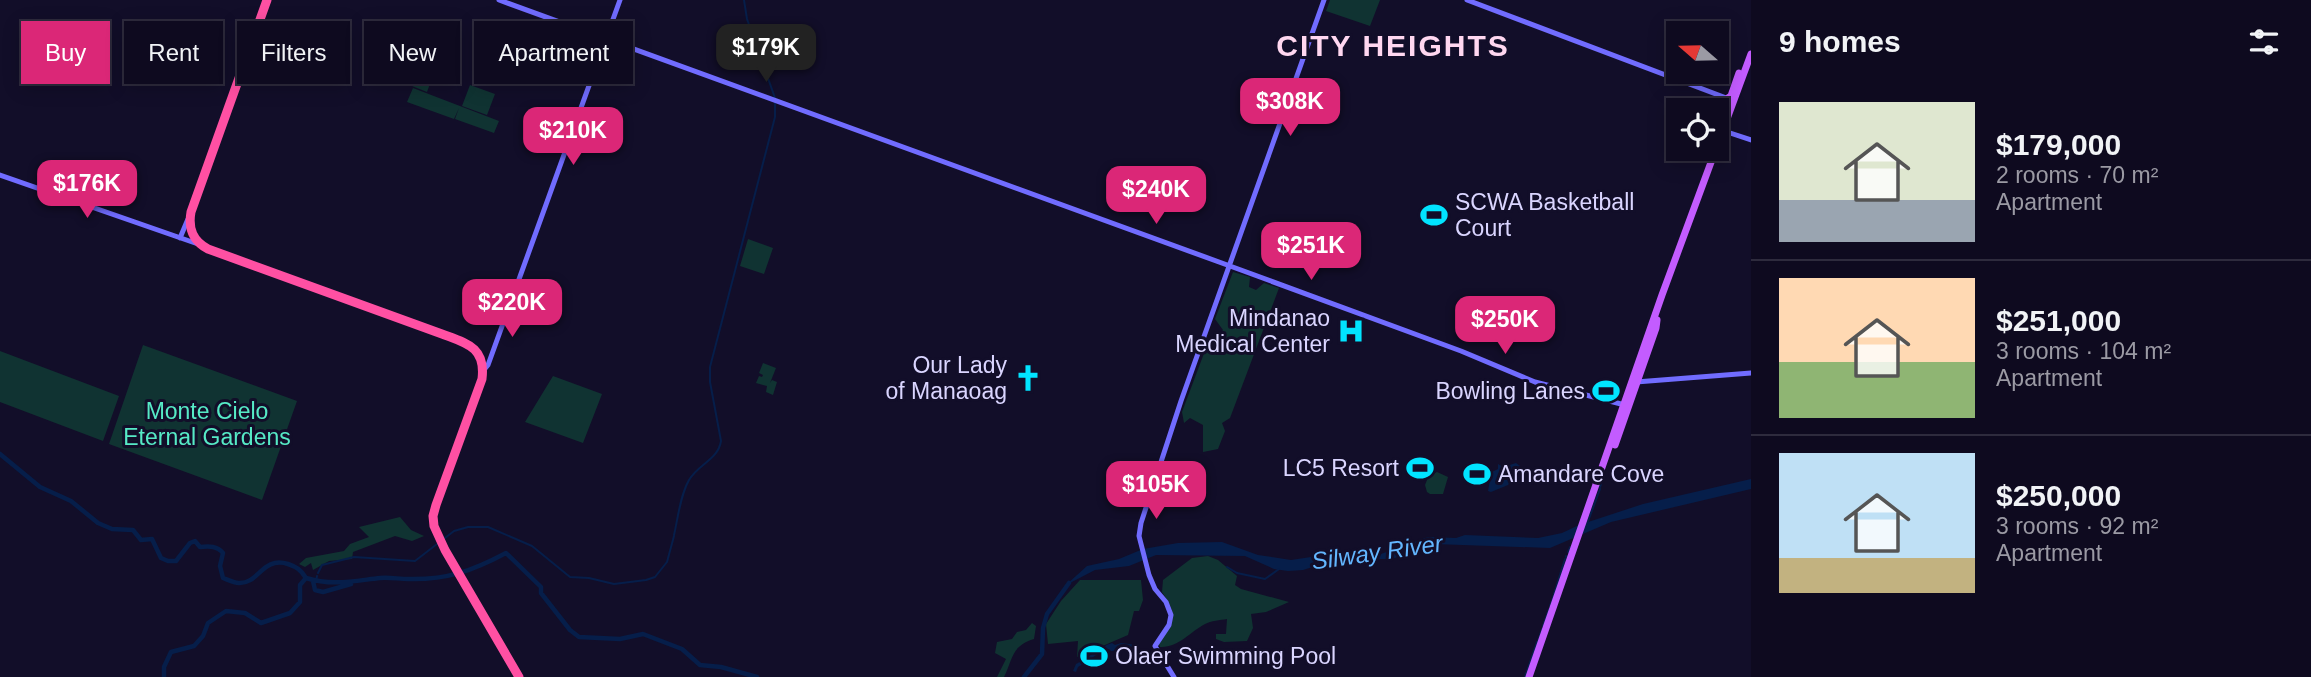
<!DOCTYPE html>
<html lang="en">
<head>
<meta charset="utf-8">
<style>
  :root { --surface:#0e0a1f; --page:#171328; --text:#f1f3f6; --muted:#9b9aa4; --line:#2e2b3d; --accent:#db2777 }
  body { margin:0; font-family:Helvetica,sans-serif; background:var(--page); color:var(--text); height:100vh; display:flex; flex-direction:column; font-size:26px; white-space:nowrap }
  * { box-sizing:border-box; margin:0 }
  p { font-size:23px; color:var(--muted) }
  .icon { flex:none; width:38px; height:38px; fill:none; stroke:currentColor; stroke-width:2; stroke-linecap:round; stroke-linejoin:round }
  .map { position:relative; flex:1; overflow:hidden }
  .panel { display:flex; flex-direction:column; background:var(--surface); width:560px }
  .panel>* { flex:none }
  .guide { position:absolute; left:21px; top:21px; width:665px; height:63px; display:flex; gap:14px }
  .needle { width:46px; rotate:290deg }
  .buttons { position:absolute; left:1666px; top:21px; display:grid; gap:14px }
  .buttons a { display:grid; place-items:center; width:63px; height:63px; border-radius:0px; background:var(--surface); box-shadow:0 4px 18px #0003,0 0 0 2px var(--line); font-size:35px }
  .price { position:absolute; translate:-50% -60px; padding:0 16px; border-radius:14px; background:var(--accent); color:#fff; font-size:23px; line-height:46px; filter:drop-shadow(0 2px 4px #0008) }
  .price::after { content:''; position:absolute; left:50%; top:42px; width:21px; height:16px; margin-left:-10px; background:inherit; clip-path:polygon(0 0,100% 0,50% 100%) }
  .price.selected { background:#222; color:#fff }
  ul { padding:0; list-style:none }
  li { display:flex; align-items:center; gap:21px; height:175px; padding:0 28px }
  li+li { border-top:2px solid var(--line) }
  li span { display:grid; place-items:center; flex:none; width:196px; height:140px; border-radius:0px; color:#555 }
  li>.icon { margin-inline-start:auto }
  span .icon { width:84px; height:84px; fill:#fffc; stroke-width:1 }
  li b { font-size:30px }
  h2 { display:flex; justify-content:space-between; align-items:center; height:84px; padding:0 28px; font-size:30px }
  .tag { padding:0 24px; border-radius:0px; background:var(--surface); box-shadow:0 4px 18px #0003,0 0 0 2px var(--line); font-size:24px; line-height:63px }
  .tag.selected { background:var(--accent); color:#fff }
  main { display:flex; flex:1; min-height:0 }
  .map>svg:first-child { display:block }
</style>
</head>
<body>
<main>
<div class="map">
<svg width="1751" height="677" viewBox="0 0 1751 677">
  <rect width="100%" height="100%" fill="#120e29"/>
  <path fill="#103332" d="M1330 0H1380L1370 26 1326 11Z
    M420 64 435 70 427 92 412 86Z
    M470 85 495 94 487 115 462 106Z
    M413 88 499 121 494 133 455 119 459 108 454 119 407 102Z
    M748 239 773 248 764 274 740 266Z
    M1233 272 1250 277 1249 287 1256 290 1264 283 1279 288 1230 418 1222 423 1225 431 1218 449 1203 452V425L1190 418 1184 423 1182 412 1209 340 1215 341 1223 330 1215 319Z
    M143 345 297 401 262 500 109 444Z
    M0 351 119 396 103 441 0 402Z
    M763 363 776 368 770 383 772 380 777 382 773 395 766 392 767 386 756 383 759 376 762 377 763 375 759 373Z
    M553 376 602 394 583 443 525 422Z
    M1125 465 1136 469 1133 494 1117 488Z
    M1426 472 1430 475 1437 472 1448 477 1443 494H1430L1427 492 1425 485 1427 480 1424 477 1423 473Z
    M400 517 411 530 424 536 412 541 395 536 353 552 352 559 329 561 313 570 311 563 305 567 299 564 306 558 344 551 350 544 369 537 359 527Z
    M1208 556 1218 560 1237 576 1235 585 1241 589 1289 602 1266 612 1251 614 1253 628 1247 641 1224 642 1216 639V634H1226L1227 619C1220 620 1211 621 1205 624 1190 632 1178 648 1160 647L1158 643C1174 621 1179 616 1162 592L1163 580 1192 558Z
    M1080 580H1141L1143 600 1139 611H1134L1128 635 1077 657 1078 641 1048 644 1046 624 1061 601Z
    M1032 623 1036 626 1034 639C1011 646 1013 659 1004 677H997L1006 659 995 653 997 642 1012 639 1017 632 1026 630Z"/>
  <path fill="#061e4a" d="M1516 463 1520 466 1508 485 1491 492 1488 491 1490 480 1488 474 1498 469V464L1503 467Z
    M1751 479V489L1611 522 1550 548 1434 544 1392 559H1338L1303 570 1288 571 1274 569 1245 556 1156 555 1129 566 1095 570 1066 585 1087 566 1119 559 1143 549 1178 543 1222 542 1258 555 1291 560 1331 554H1381L1428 537 1456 538 1465 535 1538 538 1562 533 1579 525 1643 504Z
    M1112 643 1115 645 1121 643 1138 645V650L1111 651 1109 649C1097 653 1088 661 1078 667L1076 672 1073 671 1076 664C1089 658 1099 647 1112 643Z"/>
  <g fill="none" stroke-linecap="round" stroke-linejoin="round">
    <path stroke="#061e4a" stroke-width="2" d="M744 0 747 19 775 98
      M1600 487 1602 482
      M1587 524 1600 489
      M674 535C678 518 680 496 689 480 698 464 718 460 721 441L710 382V367L775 117V103
      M445 538 454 531 468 527H488L532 546 570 577 589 578 614 584 646 580 655 577 667 562 674 536
      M1568 552 1570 547
      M1566 557V556
      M1227 567 1237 573 1265 579 1279 569
      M318 573 322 565 354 557 415 561 437 544
      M316 581 317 576
      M1554 594 1565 559
      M1550 606 1554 595
      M1543 626 1549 609
      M1538 641 1542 629
      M1527 671 1537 642
      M1525 677 1526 673"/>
    <path stroke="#061e4a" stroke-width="4.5" d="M0 454 40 487 71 501 98 523 112 529 133 530 141 540 152 539 161 558 168 561H176L190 543 195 541 200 547C210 546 217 546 223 553L220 566 223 578C228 580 234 583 239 583 259 584 262 556 288 564 297 567 301 570 306 578
      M313 581 315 590 323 592 351 584
      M164 677V667L171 652 194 646 203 636 208 623 226 611 245 613 261 623 290 613 300 602V585L306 578C332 586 353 581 380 578 389 577 399 579 408 579 447 580 472 571 506 553L541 587V593L570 630 579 637 620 639 643 634 682 649 700 665 721 667 757 677
      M1024 677 1042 654 1043 628 1047 614 1069 583"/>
    <path stroke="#716cff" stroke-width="5" d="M499 0 1230 266 1461 351 1535 382 1625 405
      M1467 0 1729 99
      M1721 130 1751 140
      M0 175 198 244
      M180 238 188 219
      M483 371 488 365 620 0
      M1636 382 1751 373
      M1174 677 1155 646 1169 625 1171 615 1166 602 1155 589 1149 575 1139 536 1141 523 1181 401 1324 0"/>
    <path stroke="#c35cff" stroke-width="7" d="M1728 98 1731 96 1739 73
      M1615 445 1656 328 1657 320
      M1529 677 1662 295 1751 54"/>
    <path stroke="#ff50a3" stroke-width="9" d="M267 0 191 212C188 229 193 241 208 249L442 334C466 343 486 347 482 379L436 505 433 516 434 526 445 550 519 677"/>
  </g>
  <defs>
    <symbol id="stadium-bare" viewBox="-9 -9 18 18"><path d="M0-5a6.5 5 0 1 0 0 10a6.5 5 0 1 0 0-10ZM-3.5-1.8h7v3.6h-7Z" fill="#01e4ff" stroke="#120e29" stroke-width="2.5" paint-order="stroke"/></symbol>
    <symbol id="hospital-bare" viewBox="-9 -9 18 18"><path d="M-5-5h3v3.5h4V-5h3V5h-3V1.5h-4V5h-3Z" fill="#01e4ff" stroke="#120e29" stroke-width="2.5" paint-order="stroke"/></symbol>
    <symbol id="church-bare" viewBox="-9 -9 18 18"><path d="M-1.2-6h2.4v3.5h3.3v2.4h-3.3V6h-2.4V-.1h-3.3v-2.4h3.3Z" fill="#01e4ff" stroke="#120e29" stroke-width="2.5" paint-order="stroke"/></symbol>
  </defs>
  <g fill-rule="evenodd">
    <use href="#stadium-bare" x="1415" y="196" width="38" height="38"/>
    <use href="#hospital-bare" x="1332" y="312" width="38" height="38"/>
    <use href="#church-bare" x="1009" y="359" width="38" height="38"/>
    <use href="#stadium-bare" x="1587" y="372" width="38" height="38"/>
    <use href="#stadium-bare" x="1401" y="449" width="38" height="38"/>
    <use href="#stadium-bare" x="1458" y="455" width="38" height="38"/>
    <use href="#stadium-bare" x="1075" y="637" width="38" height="38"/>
  </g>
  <g text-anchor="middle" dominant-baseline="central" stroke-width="6" stroke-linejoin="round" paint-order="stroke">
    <g font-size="23" fill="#dad5ff" stroke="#120e29" text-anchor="end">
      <text x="1455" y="202" text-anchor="start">SCWA Basketball<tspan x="1455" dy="26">Court</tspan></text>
      <text x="1330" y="318">Mindanao<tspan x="1330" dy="26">Medical Center</tspan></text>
      <text x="1007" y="365">Our Lady<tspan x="1007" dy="26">of Manaoag</tspan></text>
      <text x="1585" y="391">Bowling Lanes</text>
      <text x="1399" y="468">LC5 Resort</text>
      <text x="1498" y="474" text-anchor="start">Amandare Cove</text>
      <text x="1115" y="656" text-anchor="start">Olaer Swimming Pool</text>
    </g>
    <g font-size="23" fill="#56eac6" stroke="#120e29">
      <text x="207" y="411">Monte Cielo<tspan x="207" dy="26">Eternal Gardens</tspan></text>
    </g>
    <g font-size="24" font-style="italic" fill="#63b6ff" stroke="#120e29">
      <text transform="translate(1377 552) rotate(-8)">Silway River</text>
    </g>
    <g font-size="30" font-weight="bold" letter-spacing="2" fill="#ffd7f0" stroke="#120e29">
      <text x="1393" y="45">CITY HEIGHTS</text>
    </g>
  </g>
</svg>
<div class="buttons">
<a><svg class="needle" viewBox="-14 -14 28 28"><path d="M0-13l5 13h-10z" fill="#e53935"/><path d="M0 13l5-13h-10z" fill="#9b9aa4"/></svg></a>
<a><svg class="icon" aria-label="locate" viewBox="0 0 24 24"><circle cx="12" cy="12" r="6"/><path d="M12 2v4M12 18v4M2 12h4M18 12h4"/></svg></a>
</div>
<b class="price selected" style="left:766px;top:84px">$179K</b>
<b class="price" style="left:1290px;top:138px">$308K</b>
<b class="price" style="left:573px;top:167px">$210K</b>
<b class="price" style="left:87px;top:220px">$176K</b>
<b class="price" style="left:1156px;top:226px">$240K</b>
<b class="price" style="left:1311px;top:282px">$251K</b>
<b class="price" style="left:512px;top:339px">$220K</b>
<b class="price" style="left:1505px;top:356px">$250K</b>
<b class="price" style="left:1156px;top:521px">$105K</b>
<div class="guide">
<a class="tag selected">Buy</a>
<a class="tag">Rent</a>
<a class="tag">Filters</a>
<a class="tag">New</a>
<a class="tag">Apartment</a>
</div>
</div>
<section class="panel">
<h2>9 homes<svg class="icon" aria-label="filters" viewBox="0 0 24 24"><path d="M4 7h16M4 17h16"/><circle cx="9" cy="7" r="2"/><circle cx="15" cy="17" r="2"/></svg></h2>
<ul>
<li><span style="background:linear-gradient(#dfe7d0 70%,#9aa5b1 0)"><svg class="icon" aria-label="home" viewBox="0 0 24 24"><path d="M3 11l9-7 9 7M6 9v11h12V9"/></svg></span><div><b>$179,000</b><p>2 rooms · 70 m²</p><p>Apartment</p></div></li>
<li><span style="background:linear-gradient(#ffd9b3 60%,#8fb573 0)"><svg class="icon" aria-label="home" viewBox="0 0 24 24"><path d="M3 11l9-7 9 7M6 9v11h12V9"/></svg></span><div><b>$251,000</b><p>3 rooms · 104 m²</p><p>Apartment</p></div></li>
<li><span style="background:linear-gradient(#bfe0f5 75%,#c2b280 0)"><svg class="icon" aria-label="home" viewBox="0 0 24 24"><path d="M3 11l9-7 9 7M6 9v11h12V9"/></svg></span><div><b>$250,000</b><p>3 rooms · 92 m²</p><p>Apartment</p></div></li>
</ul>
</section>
</main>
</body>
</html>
